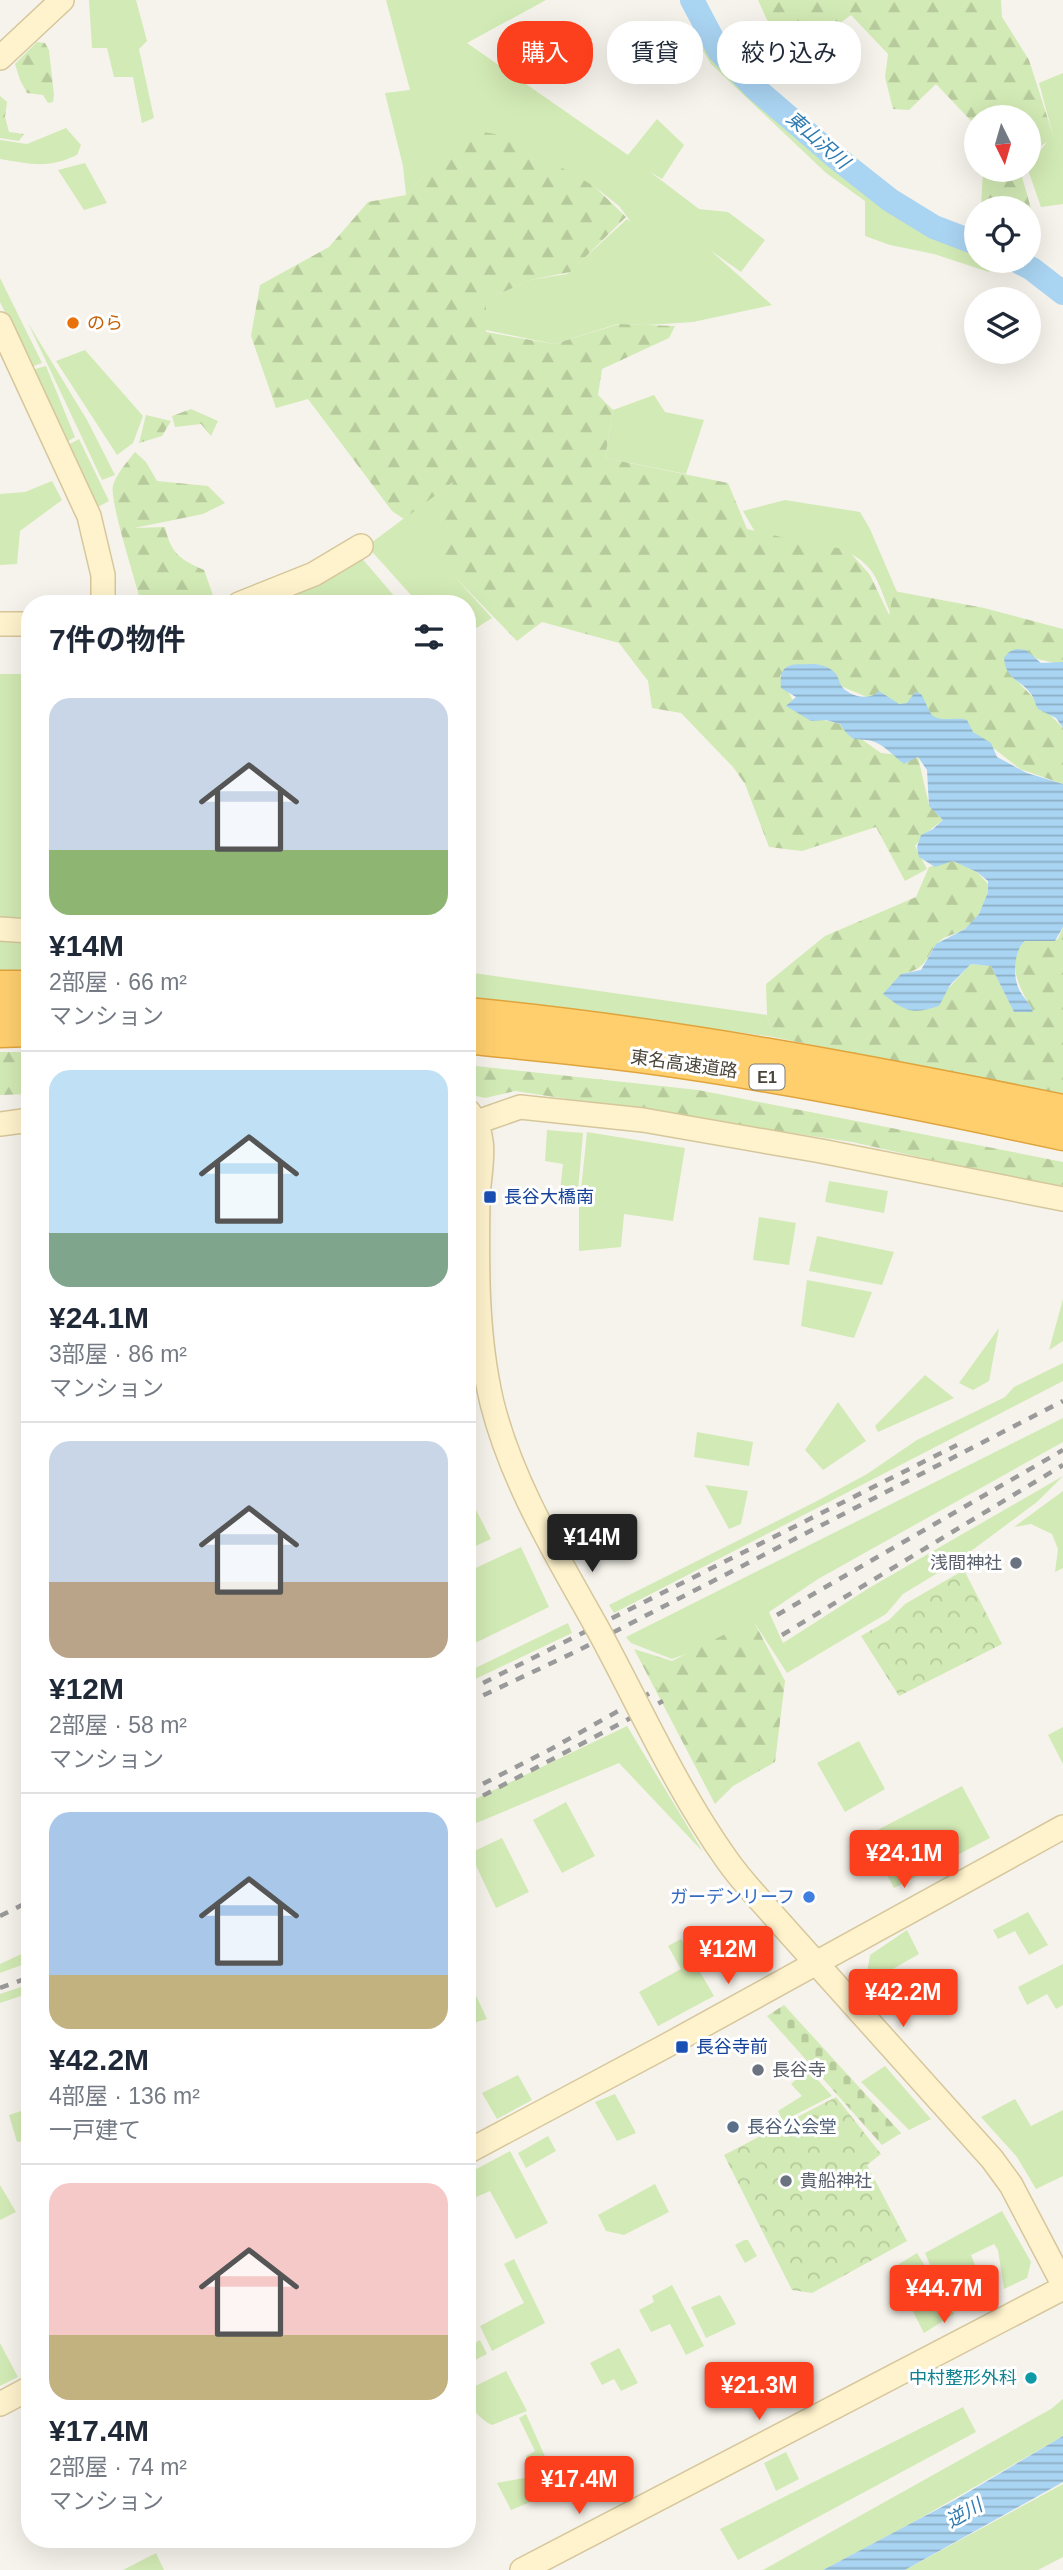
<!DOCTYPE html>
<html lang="ja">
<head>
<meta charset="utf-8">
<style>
  :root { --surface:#fff; --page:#f2f2f3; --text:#1f2937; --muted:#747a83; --line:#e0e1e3; --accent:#fc3f1d }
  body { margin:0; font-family:Helvetica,"Noto Sans JP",sans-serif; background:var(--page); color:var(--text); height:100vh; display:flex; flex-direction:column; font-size:26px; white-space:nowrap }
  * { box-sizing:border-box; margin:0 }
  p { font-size:23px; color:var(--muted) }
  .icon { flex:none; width:38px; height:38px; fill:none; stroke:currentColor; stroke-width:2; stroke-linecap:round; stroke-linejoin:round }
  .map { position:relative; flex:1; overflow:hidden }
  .side { position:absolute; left:21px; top:595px; width:455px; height:1953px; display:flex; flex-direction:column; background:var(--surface); border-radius:28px; box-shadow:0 7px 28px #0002 }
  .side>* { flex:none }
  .top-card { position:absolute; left:497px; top:21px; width:460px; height:63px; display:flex; gap:14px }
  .needle { width:46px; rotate:175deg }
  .buttons { position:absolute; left:964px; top:105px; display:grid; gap:14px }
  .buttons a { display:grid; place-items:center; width:77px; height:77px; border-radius:50%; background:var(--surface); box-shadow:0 7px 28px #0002; font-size:35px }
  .price { position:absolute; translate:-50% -60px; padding:0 16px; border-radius:7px; background:var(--accent); color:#fff; font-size:23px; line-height:46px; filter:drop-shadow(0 2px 4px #0008) }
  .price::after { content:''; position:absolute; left:50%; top:42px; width:21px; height:16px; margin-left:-10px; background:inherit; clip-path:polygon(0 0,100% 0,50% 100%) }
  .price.current { background:#222; color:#fff }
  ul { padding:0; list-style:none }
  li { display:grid; align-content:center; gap:14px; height:371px; padding:0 28px }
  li+li { border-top:2px solid var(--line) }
  li span { display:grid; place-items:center; height:217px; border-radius:21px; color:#555 }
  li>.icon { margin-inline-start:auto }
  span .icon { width:126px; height:126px; fill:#fffc; stroke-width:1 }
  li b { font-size:30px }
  h2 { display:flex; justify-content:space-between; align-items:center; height:84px; padding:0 28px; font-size:30px }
  .tag { padding:0 24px; border-radius:28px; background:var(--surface); box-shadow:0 7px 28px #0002; font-size:24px; line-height:63px }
  .tag.current { background:var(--accent); color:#fff }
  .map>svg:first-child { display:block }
</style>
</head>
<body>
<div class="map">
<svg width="1063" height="2570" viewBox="0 0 1063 2570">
  <defs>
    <pattern id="forest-firs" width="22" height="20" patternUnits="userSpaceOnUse" patternTransform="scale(1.75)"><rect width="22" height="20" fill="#d2eab5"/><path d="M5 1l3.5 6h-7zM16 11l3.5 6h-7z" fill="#b6ca9c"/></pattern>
    <pattern id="cemetery-stones" width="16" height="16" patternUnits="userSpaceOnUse" patternTransform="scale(1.75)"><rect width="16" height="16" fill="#d2eab5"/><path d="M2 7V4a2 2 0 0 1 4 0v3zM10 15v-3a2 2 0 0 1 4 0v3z" fill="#b6ca9c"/></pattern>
    <pattern id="park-crowns" width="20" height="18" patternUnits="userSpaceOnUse" patternTransform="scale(1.75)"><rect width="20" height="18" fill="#d2eab5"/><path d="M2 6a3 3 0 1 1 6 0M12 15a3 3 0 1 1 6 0" fill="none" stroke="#b6ca9c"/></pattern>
    <pattern id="water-rules" width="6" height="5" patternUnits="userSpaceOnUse" patternTransform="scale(1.75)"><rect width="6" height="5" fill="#a9d4f2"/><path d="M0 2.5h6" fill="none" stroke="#8caec5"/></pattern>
  </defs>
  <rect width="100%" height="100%" fill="#f6f3ec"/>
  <path fill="#d2eab5" d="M89 0H136L147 41 139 49 154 118 142 123 133 77H114L107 48H92Z
    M386 0H546L467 43 628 155 657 119 684 145 662 179 649 171 699 209 728 212 765 240 741 272 710 250 772 305 693 322 647 325 617 324 554 344 486 330 485 300 530 280 567 274 627 219 631 222 619 206 594 186 466 132 406 195 403 166 385 93 410 90Z
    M682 0H701L715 31 728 49 774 93 904 204 976 235V261H995L989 272 934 254 890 245 865 236V201L826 173 711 64 697 41 690 16Z
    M1063 73V204L1041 207 1028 170 1029 164 1053 135 1039 83Z
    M66 128 81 145 77 155C47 169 32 164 0 159V140L27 144Z
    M85 163 107 203 84 210 58 170Z
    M0 278 42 363 31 367 0 302Z
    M28 323 87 420 115 475 102 480Z
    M85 350 143 416 133 443 117 455 56 361Z
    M46 366 75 437 67 442 32 370Z
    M654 395 665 412 704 420 686 474 605 458 613 410Z
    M79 439 109 501 98 507 68 445Z
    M52 481 62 500 20 531 17 564 0 565V494L25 492Z
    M454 481 440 523 455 577 492 618 467 634V604H419L367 546Z
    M785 500 860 512 870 529 897 592 890 612C884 599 879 579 869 568 843 538 802 548 767 553L743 511Z
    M360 556 401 604H253Z
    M0 674H30V918L0 917Z
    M0 934 30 936V972L0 971Z
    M467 972 767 1015 773 1037 572 1010 467 1001Z
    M547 1130 583 1133 577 1202 559 1200 563 1164 545 1161Z
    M587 1132 685 1148 673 1221 624 1214 621 1247 579 1251V1209Z
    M829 1181 888 1191 884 1213 825 1202Z
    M759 1217 796 1223 789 1265 753 1260Z
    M817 1236 894 1252 882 1285 809 1271Z
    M807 1280 872 1292 854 1338 801 1326Z
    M1063 1299V1341L1049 1350Z
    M999 1328 989 1381 973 1390 959 1383Z
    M1063 1363V1381L614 1613 609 1605 815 1502 867 1474 917 1440 1005 1397 1014 1387Z
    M925 1375 954 1398 878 1432 875 1426Z
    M838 1402 866 1441 823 1470 805 1450Z
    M1063 1418V1442L818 1579 769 1612 783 1643 869 1588 1063 1476 1037 1502 959 1560 903 1594 886 1614 787 1673 754 1622 725 1640 672 1659 631 1643 626 1637Z
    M697 1432 753 1442 749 1466 694 1457Z
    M705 1485 748 1491 741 1524 729 1529Z
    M1063 1491V1568L1055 1572 1058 1549 1052 1534 1031 1524 1014 1527Z
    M474 1506 491 1539 467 1550V1508Z
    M521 1547 549 1607 467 1647V1572Z
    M568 1623 572 1633 467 1683V1672Z
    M627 1726 703 1852 619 1763 467 1827V1803Z
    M1063 1727V1764L1048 1735Z
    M859 1741 885 1789 845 1812 817 1763Z
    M962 1786 990 1838 894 1888 866 1836Z
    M566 1802 595 1856 562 1873 533 1820Z
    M502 1838 529 1892 496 1908 470 1853Z
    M1028 1912 1048 1945 1029 1955 1015 1931 998 1939 993 1930Z
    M907 1930 919 1954 865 1985 870 1955Z
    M681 1939 714 1996 658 2026 639 1992 681 1969 668 1946Z
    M30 1950V1962L0 1973V1964Z
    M1063 1964V2005L1056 2009 1047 1994 1027 2005 1018 1987Z
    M467 1976 487 2019 467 2025Z
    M30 1984V1993L0 2003V1994Z
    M885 2066 931 2119 909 2130 861 2082Z
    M808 2069 832 2096 783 2121 778 2111 802 2096 791 2084Z
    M518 2075 532 2100 497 2119 482 2093Z
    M615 2094 636 2133 617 2141 595 2102Z
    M1015 2099 1031 2126 1063 2110V2176L1036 2189 1017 2157 981 2117Z
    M30 2108V2140L17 2142 9 2115Z
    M548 2136 556 2151 526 2168 518 2153Z
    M510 2151 548 2223 516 2239 490 2191 467 2201V2174Z
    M655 2184 669 2212 624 2235 606 2231 598 2215Z
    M0 2185 16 2212 0 2220Z
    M1002 2211 1031 2262 1027 2278 1004 2289 998 2250 994 2244 971 2255 975 2265C960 2269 945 2271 930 2265L925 2253Z
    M744 2240H748L757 2256 745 2263 735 2245Z
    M917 2253 954 2314 924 2333 891 2269Z
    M514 2259 545 2323 492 2351 480 2326 524 2303 504 2264Z
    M672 2285 704 2346 686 2355 670 2324 651 2332 639 2310 654 2302 652 2296Z
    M720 2295 736 2324 706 2338 691 2307Z
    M480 2340 487 2354 467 2364V2347Z
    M0 2343 18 2377 0 2386Z
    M619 2348 638 2383 621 2391 614 2379 602 2385 590 2363Z
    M506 2371 527 2411 492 2425C479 2419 467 2405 467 2390Z
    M1063 2399V2436L910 2524 823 2570H763L1051 2409Z
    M963 2407 976 2432 738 2560 720 2529Z
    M526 2414 560 2490 511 2510 497 2483 529 2477 526 2456 535 2451 519 2418Z
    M786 2452 799 2479 776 2491 764 2463Z
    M1063 2484V2557L1038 2570H905Z
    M156 2553 164 2570H123Z"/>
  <path fill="url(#forest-firs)" d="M758 0H1001L1002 17 1029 60 1054 138 1029 153V117H976V126L936 84 909 110 893 109 885 77 888 54 851 15 801 52 767 20Z
    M37 42 45 43 49 50 54 95 53 102 48 103 43 95 27 93 20 80 15 64Z
    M0 96 7 102 5 117 9 132 24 134 19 141 0 138Z
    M468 129 505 136 594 186 626 217 570 272 530 280 486 300V332L554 344 619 324 675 326 669 338 602 369 598 395 613 410 605 458 728 483 747 529 819 546 847 549 870 575 889 615 894 591 984 608 1063 629V665L1009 652 1010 674 1063 728V784L1020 769 973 732 867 697 790 665 780 676 800 714 840 724 881 753 918 757 929 805 943 820 927 832 915 846 927 869 905 881 876 827 802 851 769 847 745 784 733 767 681 713 652 708 648 681 619 643 542 622 517 641 455 577 438 554 440 523 453 482 404 519 392 511 308 399 276 408 251 336 260 285 329 247 368 202 406 195Z
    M983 170H1020L1032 212 1029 213V208L981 207Z
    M191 409 218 421 211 436 201 424 175 427 172 416Z
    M146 415 171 421 162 436 139 443Z
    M135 452 146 462 157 481 208 486 225 503 203 514 134 528 165 527C171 553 179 559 204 570L215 601C190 600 166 606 141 603 136 582 109 500 113 485 117 473 127 462 135 452Z
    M953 861 975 870 990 886C983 905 980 920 961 931 955 934 946 936 941 940 924 955 930 969 901 974L929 1009 971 964 991 966 1014 1012 1032 1009C1020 990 1004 959 1025 941H1052L1058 939 1063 927V1096L773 1037 767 1015 766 984 825 936 916 897 929 867Z
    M0 1052H30V1094L0 1095Z
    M467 1065 698 1090 1063 1162V1189L852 1142 515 1091 485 1098 467 1094Z
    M753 1620 785 1681 775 1762 733 1786 715 1804 634 1649 672 1661Z"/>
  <path fill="url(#cemetery-stones)" d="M784 2005 901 2133 882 2145 767 2016Z"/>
  <path fill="url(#park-crowns)" d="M964 1570 1002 1644 899 1696 861 1636 889 1620 905 1604Z
    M836 2097 881 2154 867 2165 907 2241 812 2293 792 2290 724 2155Z"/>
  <path fill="url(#water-rules)" d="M1016 649 1026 650 1041 663 1063 662V728L1056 718 1038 709C1035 704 1035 699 1031 694 1021 679 1006 681 1004 658L1009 652Z
    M815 664C822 665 830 667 835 673 839 677 839 684 843 688 852 697 870 701 879 691L899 704 907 703 915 692 921 694C925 700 928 710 932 715 941 723 956 716 967 720L973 732 991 743 997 757 1027 773 1063 784V927L1055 941H1025C1013 951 1012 980 1021 993 1026 1001 1030 1003 1033 1012H1014L991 966 971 964 950 985 939 1006C911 1015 905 1011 883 994L901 974 921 970 936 944 965 929 979 914 988 892V881L977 872 953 861 935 867 919 857 917 847 921 835 933 829 943 820 929 806 927 770 918 757 904 764C896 758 887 748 877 743 859 734 856 749 840 724L826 720 811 721 786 706 796 697 781 688C778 660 794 665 815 664Z
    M1063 2436V2482L905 2570H823L955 2500Z"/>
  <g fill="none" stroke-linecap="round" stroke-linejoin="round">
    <path stroke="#a9d4f2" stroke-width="24" d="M692 0 719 51 755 88 833 155 890 200 934 227 976 243
      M1017 261 1032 269 1063 293"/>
    <defs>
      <path id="secondary" d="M0 58 62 0
        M0 324 89 516 103 575V604
        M239 604 314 574 361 546
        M0 624H30
        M0 929 30 931
        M469 1112C489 1137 480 1166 478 1196
        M477 1122 520 1107 643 1120 821 1151 1063 1199
        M0 1124 30 1120
        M782 1925 992 2159 1011 2185 1063 2284
        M467 2152 662 2048 1063 1827
        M0 2404 30 2388
        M522 2570 1063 2288"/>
      <path id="highway" d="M0 986H30
        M0 1008 30 1009
        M467 1013C668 1032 866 1070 1063 1110
        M0 1032 30 1031
        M467 1038C527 1045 587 1050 646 1058 786 1077 925 1105 1063 1135"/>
    </defs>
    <use href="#secondary" stroke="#d6c79b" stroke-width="26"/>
    <use href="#highway" stroke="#e0a43c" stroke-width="33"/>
    <use href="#secondary" stroke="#fff3cd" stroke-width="23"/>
    <use href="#highway" stroke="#ffcf6e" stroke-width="30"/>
    <path stroke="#9a9a9a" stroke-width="4.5" stroke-dasharray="9 9" stroke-linecap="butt" d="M777 1615 1063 1450
      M782 1635 1063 1465
      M467 1691 957 1445
      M467 1703 575 1652 1063 1401
      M467 1792 551 1749 657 1689
      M467 1804 663 1701
      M0 1916 30 1901
      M0 1988 30 1977"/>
    <defs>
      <path id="secondary-bridge" d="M478 1196C477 1266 476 1335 492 1403 513 1486 559 1559 600 1633 641 1709 677 1790 727 1860 743 1883 764 1904 782 1925"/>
    </defs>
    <use href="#secondary-bridge" stroke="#d6c79b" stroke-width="26" stroke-linecap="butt"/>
    <use href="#secondary-bridge" stroke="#fff3cd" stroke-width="23"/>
  </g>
  <circle fill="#e8710a" stroke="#fff" stroke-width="2.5" cx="73" cy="323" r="7"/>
  <g fill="#1a4fb4" stroke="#fff" stroke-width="2.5">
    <rect x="483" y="1190" width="14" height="14" rx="3.5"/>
    <rect x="675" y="2040" width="14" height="14" rx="3.5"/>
  </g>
  <g fill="#6b7280" stroke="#fff" stroke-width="2.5">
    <circle cx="1016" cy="1563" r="7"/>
    <circle cx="758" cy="2070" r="7"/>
    <circle cx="786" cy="2181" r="7"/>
  </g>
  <circle fill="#3f7fe0" stroke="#fff" stroke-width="2.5" cx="809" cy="1897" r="7"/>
  <circle fill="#5c6f8a" stroke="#fff" stroke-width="2.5" cx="733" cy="2127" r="7"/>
  <circle fill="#0f9aa8" stroke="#fff" stroke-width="2.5" cx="1031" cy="2378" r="7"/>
  <g text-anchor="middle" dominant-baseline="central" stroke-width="6" stroke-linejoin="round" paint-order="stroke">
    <rect fill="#fff" stroke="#817c74" stroke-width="2" x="749.5" y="1064.5" width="35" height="25" rx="5"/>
    <g font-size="16" font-weight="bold" fill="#4b4439">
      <text x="767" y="1077">E1</text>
    </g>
    <g font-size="18" fill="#c56008" stroke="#fff" text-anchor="start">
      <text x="87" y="323">のら</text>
    </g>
    <g font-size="18" fill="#4b4439" stroke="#fff">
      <text transform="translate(684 1064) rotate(8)">東名高速道路</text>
    </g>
    <g font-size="18" fill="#164399" stroke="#fff" text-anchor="start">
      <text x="504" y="1197">長谷大橋南</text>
      <text x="696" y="2047">長谷寺前</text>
    </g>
    <g font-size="18" fill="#5b616d" stroke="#fff" text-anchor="start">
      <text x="1002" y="1563" text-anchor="end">浅間神社</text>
      <text x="772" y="2070">長谷寺</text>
      <text x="800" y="2181">貴船神社</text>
    </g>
    <g font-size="18" fill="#366cbe" stroke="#fff" text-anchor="end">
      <text x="795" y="1897">ガーデンリーフ</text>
    </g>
    <g font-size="18" fill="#4e5e75" stroke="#fff" text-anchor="start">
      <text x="747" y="2127">長谷公会堂</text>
    </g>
    <g font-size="18" fill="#0d838f" stroke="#fff" text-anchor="end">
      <text x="1017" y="2378">中村整形外科</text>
    </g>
    <g font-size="19" font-style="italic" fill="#2e7ab2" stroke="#fff">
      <text transform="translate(818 140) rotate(41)">東山沢川</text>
      <text transform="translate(964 2513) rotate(-30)">逆川</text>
    </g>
  </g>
</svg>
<div class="buttons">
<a><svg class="needle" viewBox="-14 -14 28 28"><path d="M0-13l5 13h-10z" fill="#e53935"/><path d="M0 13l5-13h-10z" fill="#747a83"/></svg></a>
<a><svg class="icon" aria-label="locate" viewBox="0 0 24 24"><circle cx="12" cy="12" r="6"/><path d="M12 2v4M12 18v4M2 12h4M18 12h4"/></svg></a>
<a><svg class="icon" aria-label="layers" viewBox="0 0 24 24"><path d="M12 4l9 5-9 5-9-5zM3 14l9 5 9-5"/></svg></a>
</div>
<b class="price current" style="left:592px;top:1574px">¥14M</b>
<b class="price" style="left:904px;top:1890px">¥24.1M</b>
<b class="price" style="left:728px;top:1986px">¥12M</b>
<b class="price" style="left:903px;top:2029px">¥42.2M</b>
<b class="price" style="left:944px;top:2325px">¥44.7M</b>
<b class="price" style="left:759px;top:2422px">¥21.3M</b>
<b class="price" style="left:579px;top:2516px">¥17.4M</b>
<div class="top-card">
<a class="tag current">購入</a>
<a class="tag">賃貸</a>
<a class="tag">絞り込み</a>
</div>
<section class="side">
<h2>7件の物件<svg class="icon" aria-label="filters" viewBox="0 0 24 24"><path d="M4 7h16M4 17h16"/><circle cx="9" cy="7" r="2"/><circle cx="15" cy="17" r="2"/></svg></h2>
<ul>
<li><span style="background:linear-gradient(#c9d6e8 70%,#8fb573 0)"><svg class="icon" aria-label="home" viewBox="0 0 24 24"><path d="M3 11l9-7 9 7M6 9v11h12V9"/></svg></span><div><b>¥14M</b><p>2部屋 · 66 m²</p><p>マンション</p></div></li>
<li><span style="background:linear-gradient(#bfe0f5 75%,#7fa58c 0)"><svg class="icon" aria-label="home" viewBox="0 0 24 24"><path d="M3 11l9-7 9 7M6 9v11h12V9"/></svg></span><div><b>¥24.1M</b><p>3部屋 · 86 m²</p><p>マンション</p></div></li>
<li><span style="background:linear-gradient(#c9d6e8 65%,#b9a48a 0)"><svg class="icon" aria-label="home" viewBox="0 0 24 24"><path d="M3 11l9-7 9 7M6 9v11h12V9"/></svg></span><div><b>¥12M</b><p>2部屋 · 58 m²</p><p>マンション</p></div></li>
<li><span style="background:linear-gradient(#a9c7e8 75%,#c2b280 0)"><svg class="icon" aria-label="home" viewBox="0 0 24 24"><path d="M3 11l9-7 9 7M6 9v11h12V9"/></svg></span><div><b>¥42.2M</b><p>4部屋 · 136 m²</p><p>一戸建て</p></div></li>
<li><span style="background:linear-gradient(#f6c9c9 70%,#c2b280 0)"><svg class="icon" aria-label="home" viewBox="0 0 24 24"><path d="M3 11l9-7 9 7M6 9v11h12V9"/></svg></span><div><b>¥17.4M</b><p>2部屋 · 74 m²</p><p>マンション</p></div></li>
</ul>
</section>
</div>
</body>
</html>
